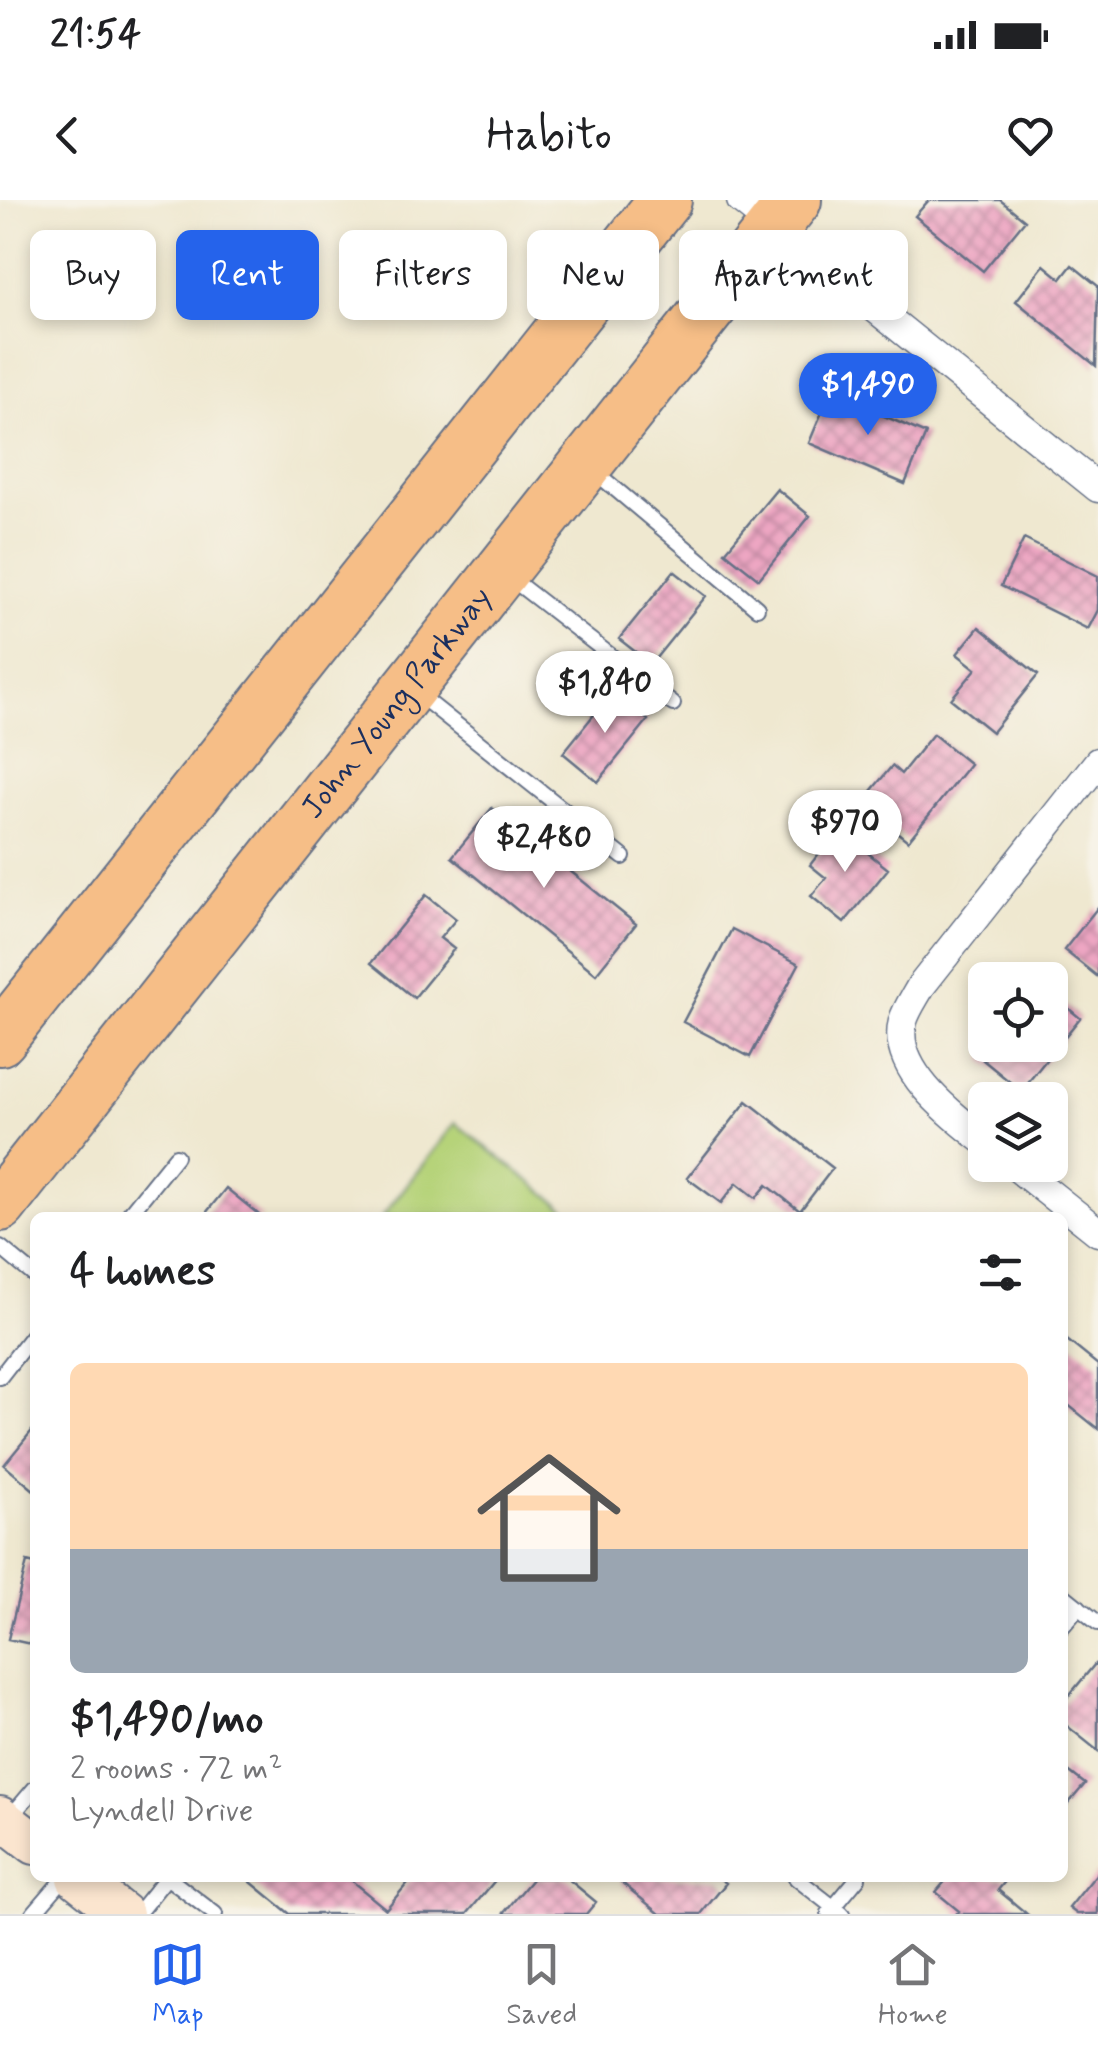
<!DOCTYPE html>
<html lang="en">
<head>
<meta charset="utf-8">
<style>
  :root { --surface:#fff; --page:#f6f6f6; --text:#202124; --muted:#757577; --line:#e0e0e0; --accent:#2563eb }
  body { margin:0; font-family:Mynerve,sans-serif; background:var(--page); color:var(--text); height:100vh; display:flex; flex-direction:column; font-size:38px; white-space:nowrap }
  * { box-sizing:border-box; margin:0 }
  p { font-size:32px; color:var(--muted) }
  .icon { flex:none; width:55px; height:55px; fill:none; stroke:currentColor; stroke-width:2; stroke-linecap:round; stroke-linejoin:round }
  .map { position:relative; flex:1; overflow:hidden }
  .sheet { position:absolute; left:30px; top:1012px; width:1038px; height:670px; display:flex; flex-direction:column; background:var(--surface); border-radius:15px; box-shadow:0 5px 15px #0003 }
  .sheet>* { flex:none }
  .banner { position:absolute; left:30px; top:30px; width:1040px; height:90px; display:flex; gap:20px }
  .buttons { position:absolute; left:968px; top:762px; display:grid; gap:20px }
  .buttons a { display:grid; place-items:center; width:100px; height:100px; border-radius:15px; background:var(--surface); box-shadow:0 5px 15px #0003; font-size:50px }
  .price { position:absolute; translate:-50% -85px; padding:0 22px; border-radius:35px; background:#fff; color:#222; font-size:32px; line-height:65px; filter:drop-shadow(0 2px 5px #0008) }
  .price::after { content:''; position:absolute; left:50%; top:60px; width:30px; height:22px; margin-left:-15px; background:inherit; clip-path:polygon(0 0,100% 0,50% 100%) }
  .price.on { background:var(--accent); color:#fff }
  ul { padding:0; list-style:none }
  li { display:grid; align-content:center; gap:20px; height:530px; padding:0 40px }
  li span { display:grid; place-items:center; height:310px; border-radius:15px; color:#555 }
  li>.icon { margin-inline-start:auto }
  span .icon { width:180px; height:180px; fill:#fffc; stroke-width:1 }
  li b { font-size:42px }
  h2 { display:flex; justify-content:space-between; align-items:center; height:120px; padding:0 40px; font-size:42px }
  .tag { padding:0 35px; border-radius:15px; background:var(--surface); box-shadow:0 5px 15px #0003; font-size:35px; line-height:90px }
  .tag.on { background:var(--accent); color:#fff }
  .status { display:flex; justify-content:space-between; align-items:center; height:70px; padding:0 50px; background:var(--surface); direction:ltr }
  .status svg { height:28px; fill:currentColor }
  header { display:flex; justify-content:space-between; align-items:center; height:130px; padding:0 40px; background:var(--surface); font-size:45px; font-weight:600 }
  .tab-bar { display:flex; justify-content:space-around; align-items:center; height:140px; border-top:2px solid var(--line); background:var(--surface); font-size:28px; color:var(--muted) }
  .tab-bar a { display:grid; justify-items:center; gap:5px }
  .tab-bar .on { color:var(--accent) }
  .map>svg:first-child { display:block }
</style>
</head>
<body>
<div class="status"><b>21:54</b><svg viewBox="0 0 49 12"><path d="M0 12V9h3v3zM5 12V6h3v6zM10 12V3h3v9zM15 12V0h3v12zM26 1h20v11H26zM47 4h2v5h-2z"/></svg></div>
<header><svg class="icon" aria-label="back" viewBox="0 0 24 24"><path d="M15 5l-7 7 7 7"/></svg>Habito<svg class="icon" aria-label="heart" viewBox="0 0 24 24"><path d="M12 20l-8-8c-3-5 5-10 8-4 3-6 11-1 8 4z"/></svg></header>
<div class="map">
<svg width="1098" height="1714" viewBox="0 0 1098 1714">
  <defs>
    <pattern id="building-cross-hatch" width="8" height="8" patternUnits="userSpaceOnUse" patternTransform="scale(2.5)"><rect width="8" height="8" fill="#eda6c2"/><path d="M0 0l8 8M0 8l8-8" fill="none" stroke="#bf88a1"/></pattern>
  </defs>
  <rect width="100%" height="100%" fill="#f7f3e8"/>
  <filter id="ink" filterUnits="userSpaceOnUse"><feTurbulence type="fractalNoise" baseFrequency=".01" numOctaves="2"/><feDisplacementMap in="SourceGraphic" scale="20" xChannelSelector="R" yChannelSelector="G"/><feConvolveMatrix kernelMatrix="1 2 1 2 8 2 1 2 1" color-interpolation-filters="sRGB"/></filter>
  <filter id="wash" filterUnits="userSpaceOnUse"><feTurbulence type="fractalNoise" baseFrequency=".0048" numOctaves="4" result="noise"/><feDisplacementMap in="SourceGraphic" scale="40" xChannelSelector="R" yChannelSelector="G"/><feGaussianBlur stdDeviation="2.25" result="paint"/><feColorMatrix in="noise" values="0 0 0 0 0 0 0 0 0 0 0 0 0 0 0 0 0 1.4 0 .05"/><feComposite in="paint" operator="in"/></filter>
  <g filter="url(#wash)">
    <rect width="100%" height="100%" fill="#efe8d0"/>
    <path fill="#b6d379" stroke="#68816c" stroke-width="2.5" d="M455 923 576 1017H382Z"/>
    <g id="blocks">
      <path fill="url(#building-cross-hatch)" d="M929 0H1000L1025 20 983 71 915 16Z
        M1044 65 1061 79 1072 65 1098 86 1096 166 1016 101Z
        M830 193 926 234 905 284 809 243Z
        M777 289 810 316 759 379 725 352Z
        M1024 339 1098 376V410L1088 429 1001 386Z
        M674 371 706 396 651 464 619 439Z
        M979 427 1038 475 992 532 951 499 976 469 957 454Z
        M613 491 648 520 598 582 563 553Z
        M933 534 970 564 908 641 861 603 892 566 901 574Z
        M492 608 636 724 596 774 452 657Z
        M838 629 888 669 844 723 811 696 826 678 810 665Z
        M426 695 456 719 440 738 454 749 414 798 371 763Z
        M1098 707V777L1064 750Z
        M732 729 799 764 750 857 683 822Z
        M1050 793 1080 818 1021 891 983 860 995 845H1050Z
        M747 901 833 968 800 1011 767 985 756 998 737 983 721 1003 687 978Z
        M226 988 263 1018H202Z
        M1062 1136 1098 1165V1229L1062 1200Z
        M35 1227V1291L4 1265Z
        M27 1362 35 1364V1445L8 1439Z
        M1095 1464 1098 1466V1551L1062 1522V1504Z
        M1062 1566 1085 1584 1062 1611Z
        M1098 1672V1714H1077L1069 1708Z
        M246 1678H348L386 1709 412 1678H497L467 1714H290Z
        M533 1678H567L596 1702 586 1714H503Z
        M624 1678H719L726 1683 701 1714H660L621 1682Z
        M948 1678H1008L998 1690 1027 1714H956L959 1711 936 1692Z"/>
    </g>
  </g>
  <g filter="url(#ink)">
    <use href="#blocks" fill-opacity="0" stroke="#657086" stroke-width="2.5"/>
    <g fill="none" stroke-linecap="round" stroke-linejoin="round">
      <defs>
        <path id="lane" d="M594 271 757 408
          M508 376 673 504
          M418 494 623 657
          M126 1018 176 956
          M0 1047 35 1076
          M0 1177 35 1132
          M1062 1394 1098 1423
          M1062 1427 1079 1407
          M7 1621 35 1588
          M168 1678 215 1714
          M796 1678 842 1714
          M829 1713 858 1678
          M33 1714 64 1678
          M137 1714 166 1678"/>
        <path id="street" d="M741 0 1098 288
          M985 941C953 916 890 869 903 821 906 810 915 797 921 786L1098 562
          M1014 965 1098 1032"/>
        <path id="secondary" d="M0 1617 35 1644
          M77 1678 123 1714"/>
        <g id="highway">
          <path d="M0 839 665 0"/>
          <path id="s1" d="M0 1005 795 0"/>
        </g>
      </defs>
      <use href="#lane" stroke="#657086" stroke-width="18"/>
      <use href="#street" stroke="#657086" stroke-width="31"/>
      <use href="#secondary" stroke="#657086" stroke-width="44"/>
      <use href="#highway" stroke="#657086" stroke-width="56"/>
      <use href="#lane" stroke="#fff" stroke-width="14"/>
      <use href="#street" stroke="#fff" stroke-width="28"/>
      <use href="#secondary" stroke="#fbe5cf" stroke-width="40"/>
      <use href="#highway" stroke="#f6be87" stroke-width="52"/>
    </g>
  </g>
  <g text-anchor="middle" dominant-baseline="central" stroke-width="9" stroke-linejoin="round" paint-order="stroke">
    <g font-size="32" fill="#1b2f5e" stroke="#f7f3e8">
      <text stroke="none"><textPath href="#s1" startOffset="640">John Young Parkway</textPath></text>
    </g>
  </g>
</svg>
<div class="buttons">
<a><svg class="icon" aria-label="locate" viewBox="0 0 24 24"><circle cx="12" cy="12" r="6"/><path d="M12 2v4M12 18v4M2 12h4M18 12h4"/></svg></a>
<a><svg class="icon" aria-label="layers" viewBox="0 0 24 24"><path d="M12 4l9 5-9 5-9-5zM3 14l9 5 9-5"/></svg></a>
</div>
<b class="price on" style="left:868px;top:238px">$1,490</b>
<b class="price" style="left:605px;top:536px">$1,840</b>
<b class="price" style="left:845px;top:675px">$970</b>
<b class="price" style="left:544px;top:691px">$2,480</b>
<div class="banner">
<a class="tag">Buy</a>
<a class="tag on">Rent</a>
<a class="tag">Filters</a>
<a class="tag">New</a>
<a class="tag">Apartment</a>
</div>
<section class="sheet">
<h2>4 homes<svg class="icon" aria-label="filters" viewBox="0 0 24 24"><path d="M4 7h16M4 17h16"/><circle cx="9" cy="7" r="2"/><circle cx="15" cy="17" r="2"/></svg></h2>
<ul>
<li><span style="background:linear-gradient(#ffd9b3 60%,#9aa5b1 0)"><svg class="icon" aria-label="home" viewBox="0 0 24 24"><path d="M3 11l9-7 9 7M6 9v11h12V9"/></svg></span><div><b>$1,490/mo</b><p>2 rooms · 72 m²</p><p>Lyndell Drive</p></div></li>
</ul>
</section>
</div>
<nav class="tab-bar">
<a class="on"><svg class="icon" aria-label="map" viewBox="0 0 24 24"><path d="M3 6l6-2 6 2 6-2v14l-6 2-6-2-6 2zM9 4v14M15 6v14"/></svg>Map</a>
<a><svg class="icon" aria-label="saved" viewBox="0 0 24 24"><path d="M7 4h10v16l-5-4-5 4z"/></svg>Saved</a>
<a><svg class="icon" aria-label="home" viewBox="0 0 24 24"><path d="M3 11l9-7 9 7M6 9v11h12V9"/></svg>Home</a>
</nav>
</body>
</html>
